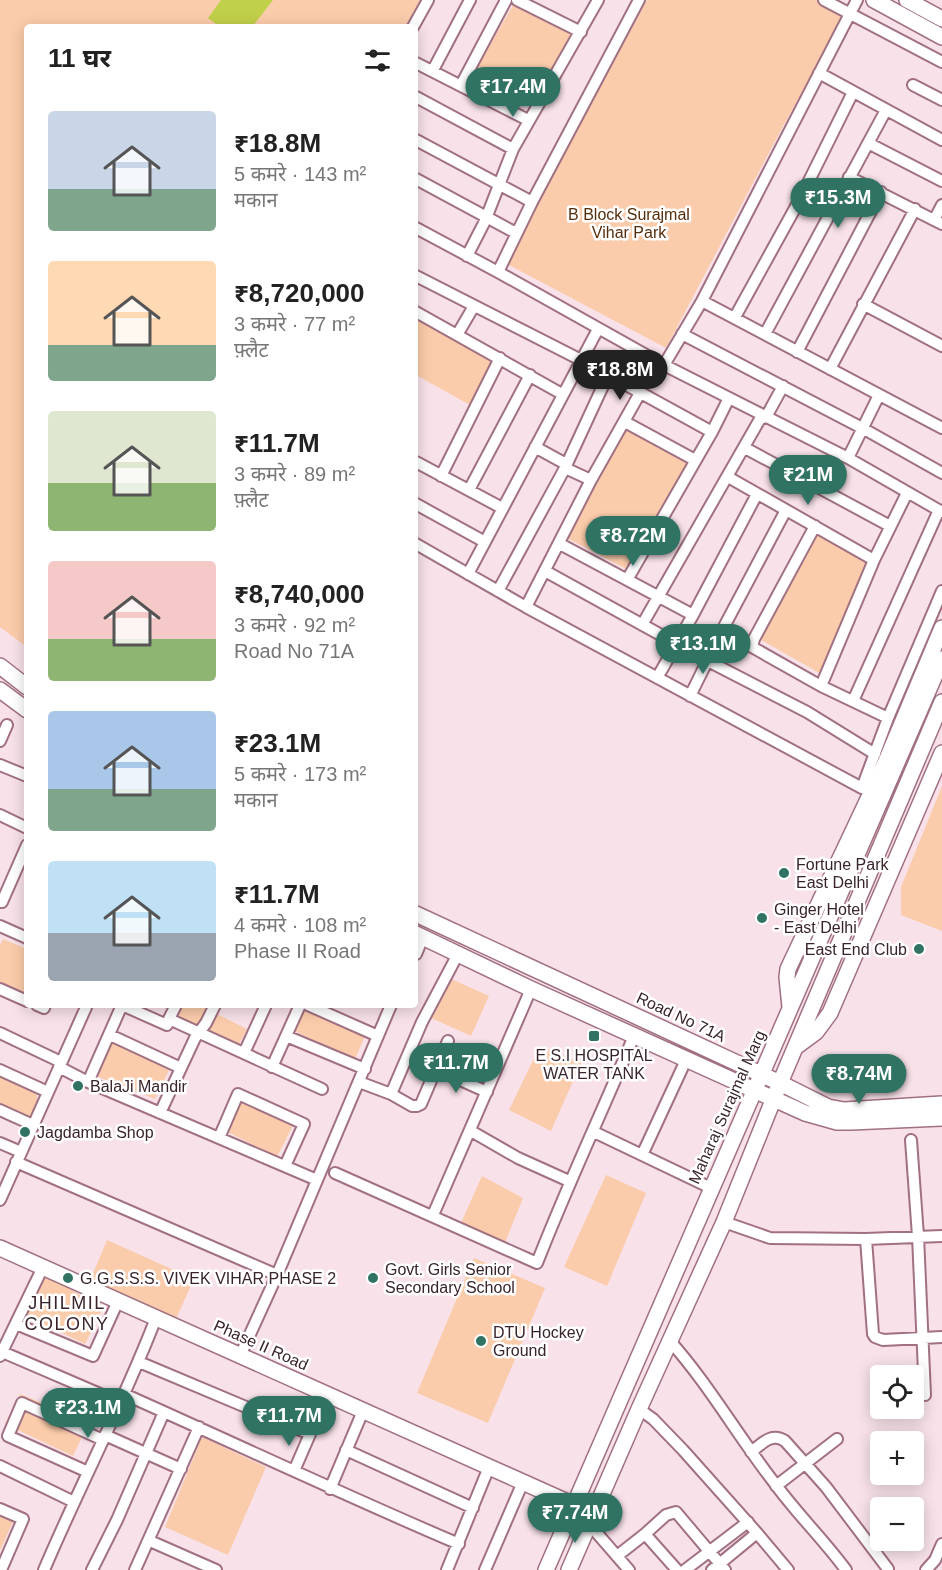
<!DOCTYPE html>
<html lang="hi">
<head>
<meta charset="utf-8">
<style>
  :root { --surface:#fff; --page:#f6f6f6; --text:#222; --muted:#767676; --accent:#317363 }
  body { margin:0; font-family:Arial,"Noto Sans Devanagari",sans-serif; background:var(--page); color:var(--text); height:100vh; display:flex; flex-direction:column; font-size:22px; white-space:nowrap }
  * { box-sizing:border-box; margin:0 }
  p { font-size:20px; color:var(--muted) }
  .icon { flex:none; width:33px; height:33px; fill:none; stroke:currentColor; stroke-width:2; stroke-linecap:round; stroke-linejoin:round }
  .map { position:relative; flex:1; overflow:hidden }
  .drawer { position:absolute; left:24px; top:24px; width:394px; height:984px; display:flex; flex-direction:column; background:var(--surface); border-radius:6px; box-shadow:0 3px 15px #0003 }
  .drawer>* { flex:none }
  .buttons { position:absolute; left:870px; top:1365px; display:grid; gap:12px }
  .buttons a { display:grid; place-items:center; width:54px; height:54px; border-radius:6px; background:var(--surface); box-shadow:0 3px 15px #0003; font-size:30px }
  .price { position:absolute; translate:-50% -51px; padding:0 14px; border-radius:21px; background:var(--accent); color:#fff; font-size:20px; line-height:39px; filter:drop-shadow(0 2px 3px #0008) }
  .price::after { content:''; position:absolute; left:50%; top:36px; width:18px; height:14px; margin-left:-9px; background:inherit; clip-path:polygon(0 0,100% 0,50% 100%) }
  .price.selected { background:#222; color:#fff }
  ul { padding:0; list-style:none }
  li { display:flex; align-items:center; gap:18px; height:150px; padding:0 24px }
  li span { display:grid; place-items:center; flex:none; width:168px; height:120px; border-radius:6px; color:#555 }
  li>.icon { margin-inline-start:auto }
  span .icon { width:72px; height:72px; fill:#fffc; stroke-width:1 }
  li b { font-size:26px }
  h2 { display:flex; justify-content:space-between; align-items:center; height:72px; padding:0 24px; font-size:26px }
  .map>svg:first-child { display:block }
</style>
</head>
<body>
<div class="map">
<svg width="942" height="1570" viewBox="0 0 942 1570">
  <rect width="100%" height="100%" fill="#f8e1e9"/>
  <path fill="#fbccab" d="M0 0H422L407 27H27V642L24 645 0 627Z
    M516 0 578 27 533 108 472 76Z
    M647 0H818L845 14 780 132 666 348 507 264 538 201Z
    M417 309 500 351 470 405 416 375V313Z
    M629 425 690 461 628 570 565 537Z
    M813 532 867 562 821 674 761 640Z
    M942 786V931L901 915V887Z
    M3 939 27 949V996L0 984V945Z
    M447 977 489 996 471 1036 429 1017Z
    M170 1005H199L247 1029 238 1046 167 1012Z
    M304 1005 368 1029 355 1059 292 1030Z
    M108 1029 175 1058 155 1099 88 1073Z
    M540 1046 581 1063 551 1131 509 1110Z
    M0 1072 37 1090V1102L30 1120 0 1107Z
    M234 1087 299 1114 277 1157 218 1127Z
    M606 1175 646 1193 607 1286 564 1267Z
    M482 1176 523 1198 504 1245 461 1223Z
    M107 1240 194 1279 175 1321 89 1283Z
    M474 1258 545 1288 488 1423 417 1393Z
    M45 1275 103 1308 85 1344 26 1316Z
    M20 1394 89 1422 73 1456 5 1424Z
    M202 1437 266 1467 228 1555 165 1527Z
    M0 1510 15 1517 0 1551Z"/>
  <path fill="#c1d04a" d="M221 0H273L252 27H220L208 18Z"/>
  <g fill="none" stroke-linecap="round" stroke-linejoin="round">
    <defs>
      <path id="street" d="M517 0 581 32
        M824 0 942 62
        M413 27 428 0
        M416 63 528 120
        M433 70 470 0
        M819 73 942 140
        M461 85 506 0
        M913 85 942 100
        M416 97 513 149
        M416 140 532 202
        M868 143 942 181
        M849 177 942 224
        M416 179 516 233
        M934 220 942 205
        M416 228 498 272 664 365 848 458 942 512
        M467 256 485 221 513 149 598 0
        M498 272 532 202 639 0
        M416 276 581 360 712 432
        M702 301 942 428
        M863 304 942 346
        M416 312 562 394
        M735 317 799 201 853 92
        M682 334 864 429 942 473
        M765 334 886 110
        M457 335 474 306
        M797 352 881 192
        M664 365 702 301 857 0
        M830 369 915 209
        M625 422 695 460
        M535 447 566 464
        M745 448 890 526
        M848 458 879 395
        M416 462 502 508
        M565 468 591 480
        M441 476 500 358
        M728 477 874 560
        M469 490 530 375
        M416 504 485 542
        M815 526 754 639 752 647 821 686 888 718
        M416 544 526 607 862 788 888 718 942 591
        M560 544 693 615
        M545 571 708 661 807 712 875 754
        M468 574 598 329
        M627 580 712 432 729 398
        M498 591 565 468 608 375
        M526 607 591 480 640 393
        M642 625 760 419 766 417 783 386
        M657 678 693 615 757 494
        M821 686 874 560 907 493
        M690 696 726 623 786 510
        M853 701 939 510
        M0 741 7 725
        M0 765 27 776
        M0 815 27 828
        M0 902H2L27 845
        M0 926 27 938
        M416 954 423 937
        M0 989 27 1001
        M37 1005 44 1008 45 1005
        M122 1005 167 1025 169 1019 322 1089
        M308 1005 378 1036
        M169 1019 176 1005
        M0 1033 61 1062
        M110 1035 181 1068
        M286 1036 365 1069
        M244 1053 266 1005
        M59 1067 88 1082 317 1180
        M272 1067 300 1005
        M436 1069 487 1092
        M0 1070 48 1092
        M88 1082 122 1005
        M359 1082 391 1094 412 1106H417L421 1104 448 1041
        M391 1094 422 1022 458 954
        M0 1110 33 1125
        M160 1113 195 1038 206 1023 215 1005
        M471 1131 518 1158 569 1181
        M594 1132 711 1188
        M219 1138 238 1094 304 1124 285 1166
        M911 1140 918 1236 925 1395
        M0 1143 21 1152
        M642 1155 686 1060
        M16 1162 277 1275
        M335 1173 537 1263C567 1186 602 1112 634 1036
        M0 1200 87 1005
        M433 1215 531 989
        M724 1222 770 1238 866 1239 942 1236
        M866 1239 873 1334 875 1337 883 1340 942 1337
        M16 1324 93 1356 118 1301
        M670 1341C710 1386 739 1438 776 1485 798 1515 824 1540 846 1570
        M0 1351 121 1403
        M0 1356 43 1267
        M240 1356 277 1275 391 1005
        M139 1362 310 1434 294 1471
        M124 1394C236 1444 346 1496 459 1544
        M639 1409 653 1419 683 1450 757 1533 712 1570
        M105 1435 181 1469
        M346 1450 473 1508
        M751 1452C762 1444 771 1432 785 1441L826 1487 888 1569
        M0 1466 74 1502
        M88 1472 8 1436 22 1403 103 1440
        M776 1486 837 1439
        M330 1489 363 1411
        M0 1509 23 1519 1 1570
        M589 1524 629 1570
        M757 1533 788 1570
        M645 1534 677 1570
        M150 1541 216 1570
        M617 1556 645 1534 666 1515 676 1512 725 1570
        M44 1570C80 1485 123 1404 156 1318
        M92 1570 117 1520 164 1412
        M135 1570 199 1427
        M447 1570 489 1467
        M485 1570 523 1482
        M685 1570 748 1522
        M926 1570 935 1560 942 1544"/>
      <path id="secondary" d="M874 0 942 37
        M907 0 942 19
        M0 666 27 687
        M0 690 27 710
        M416 914 780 1083 828 1107 844 1110 942 1104
        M416 934 531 989 805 1113 837 1122H851L942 1118
        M790 1007 787 977 788 969 887 759 942 628
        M797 1046 816 1032 830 1013 942 753
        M0 1248 574 1505 580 1513
        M546 1570 942 659
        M569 1570 639 1409 724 1222 780 1083 942 702"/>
    </defs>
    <use href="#street" stroke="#a17082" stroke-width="14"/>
    <use href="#secondary" stroke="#a17082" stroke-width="18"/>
    <use href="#street" stroke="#fff" stroke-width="10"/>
    <use href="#secondary" stroke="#fff" stroke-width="15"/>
  </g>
  <g fill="#317363" stroke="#fff" stroke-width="2">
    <circle cx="784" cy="873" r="6"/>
    <circle cx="762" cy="918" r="6"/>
    <circle cx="919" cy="949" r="6"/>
    <rect x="588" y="1030" width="12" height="12" rx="3"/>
    <circle cx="78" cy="1086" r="6"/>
    <circle cx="25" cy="1132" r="6"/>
    <circle cx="68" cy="1278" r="6"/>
    <circle cx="373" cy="1278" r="6"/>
    <circle cx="481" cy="1341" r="6"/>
  </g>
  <g text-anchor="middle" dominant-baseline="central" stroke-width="5" stroke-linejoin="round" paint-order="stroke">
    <g font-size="16" fill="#572e0c" stroke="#fff">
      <text x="629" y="214">B Block Surajmal<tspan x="629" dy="18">Vihar Park</tspan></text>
    </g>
    <g font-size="16" fill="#39242c" stroke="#fff" text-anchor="start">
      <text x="796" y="864">Fortune Park<tspan x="796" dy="18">East Delhi</tspan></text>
      <text x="774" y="909">Ginger Hotel<tspan x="774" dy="18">- East Delhi</tspan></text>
      <text x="907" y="949" text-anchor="end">East End Club</text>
      <text x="594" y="1055" text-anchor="middle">E S.I HOSPITAL<tspan x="594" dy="18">WATER TANK</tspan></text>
      <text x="90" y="1086">BalaJi Mandir</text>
      <text x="37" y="1132">Jagdamba Shop</text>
      <text x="385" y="1269">Govt. Girls Senior<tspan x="385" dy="18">Secondary School</tspan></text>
      <text x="80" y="1278">G.G.S.S.S. VIVEK VIHAR PHASE 2</text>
      <text x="493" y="1332">DTU Hockey<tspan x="493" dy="18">Ground</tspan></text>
    </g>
    <g font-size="16" fill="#39242c" stroke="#fff">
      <text transform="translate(681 1017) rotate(25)">Road No 71A</text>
      <text transform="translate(727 1107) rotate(-66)">Maharaj Surajmal Marg</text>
      <text transform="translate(261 1345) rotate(24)">Phase II Road</text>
    </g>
    <g font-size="18" letter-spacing="1.5" fill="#39242c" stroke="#fff">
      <text x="67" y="1303">JHILMIL<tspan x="67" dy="21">COLONY</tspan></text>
    </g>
  </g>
</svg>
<div class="buttons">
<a><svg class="icon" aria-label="locate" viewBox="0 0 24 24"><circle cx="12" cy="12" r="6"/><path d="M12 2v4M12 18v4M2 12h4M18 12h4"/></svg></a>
<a>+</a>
<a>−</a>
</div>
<b class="price" style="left:513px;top:118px">₹17.4M</b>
<b class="price" style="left:838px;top:229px">₹15.3M</b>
<b class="price selected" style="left:620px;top:401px">₹18.8M</b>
<b class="price" style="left:808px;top:506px">₹21M</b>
<b class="price" style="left:633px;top:567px">₹8.72M</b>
<b class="price" style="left:703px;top:675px">₹13.1M</b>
<b class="price" style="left:456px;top:1094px">₹11.7M</b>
<b class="price" style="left:859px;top:1105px">₹8.74M</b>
<b class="price" style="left:88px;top:1439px">₹23.1M</b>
<b class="price" style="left:289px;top:1447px">₹11.7M</b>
<b class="price" style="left:575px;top:1544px">₹7.74M</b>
<section class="drawer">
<h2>11 घर<svg class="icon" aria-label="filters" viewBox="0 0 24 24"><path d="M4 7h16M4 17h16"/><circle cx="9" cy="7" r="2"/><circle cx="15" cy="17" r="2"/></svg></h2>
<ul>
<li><span style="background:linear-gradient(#c9d6e8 65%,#7fa58c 0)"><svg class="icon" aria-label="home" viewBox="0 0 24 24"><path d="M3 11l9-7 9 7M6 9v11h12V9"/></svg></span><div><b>₹18.8M</b><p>5 कमरे · 143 m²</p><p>मकान</p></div></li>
<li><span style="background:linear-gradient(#ffd9b3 70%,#7fa58c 0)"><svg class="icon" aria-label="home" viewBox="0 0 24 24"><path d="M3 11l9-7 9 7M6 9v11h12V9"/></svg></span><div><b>₹8,720,000</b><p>3 कमरे · 77 m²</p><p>फ़्लैट</p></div></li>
<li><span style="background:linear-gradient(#dfe7d0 60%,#8fb573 0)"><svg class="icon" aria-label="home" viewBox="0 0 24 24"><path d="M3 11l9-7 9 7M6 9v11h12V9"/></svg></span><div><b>₹11.7M</b><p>3 कमरे · 89 m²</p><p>फ़्लैट</p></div></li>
<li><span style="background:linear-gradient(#f6c9c9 65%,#8fb573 0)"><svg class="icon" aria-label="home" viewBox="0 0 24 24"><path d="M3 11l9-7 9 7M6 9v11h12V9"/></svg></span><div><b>₹8,740,000</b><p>3 कमरे · 92 m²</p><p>Road No 71A</p></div></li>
<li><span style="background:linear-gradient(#a9c7e8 65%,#7fa58c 0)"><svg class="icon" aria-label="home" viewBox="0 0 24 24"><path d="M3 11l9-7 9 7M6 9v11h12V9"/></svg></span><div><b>₹23.1M</b><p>5 कमरे · 173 m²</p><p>मकान</p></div></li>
<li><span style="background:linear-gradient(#bfe0f5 60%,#9aa5b1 0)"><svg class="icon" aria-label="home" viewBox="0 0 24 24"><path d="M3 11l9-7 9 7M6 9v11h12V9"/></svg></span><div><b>₹11.7M</b><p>4 कमरे · 108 m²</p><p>Phase II Road</p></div></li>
</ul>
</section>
</div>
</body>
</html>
